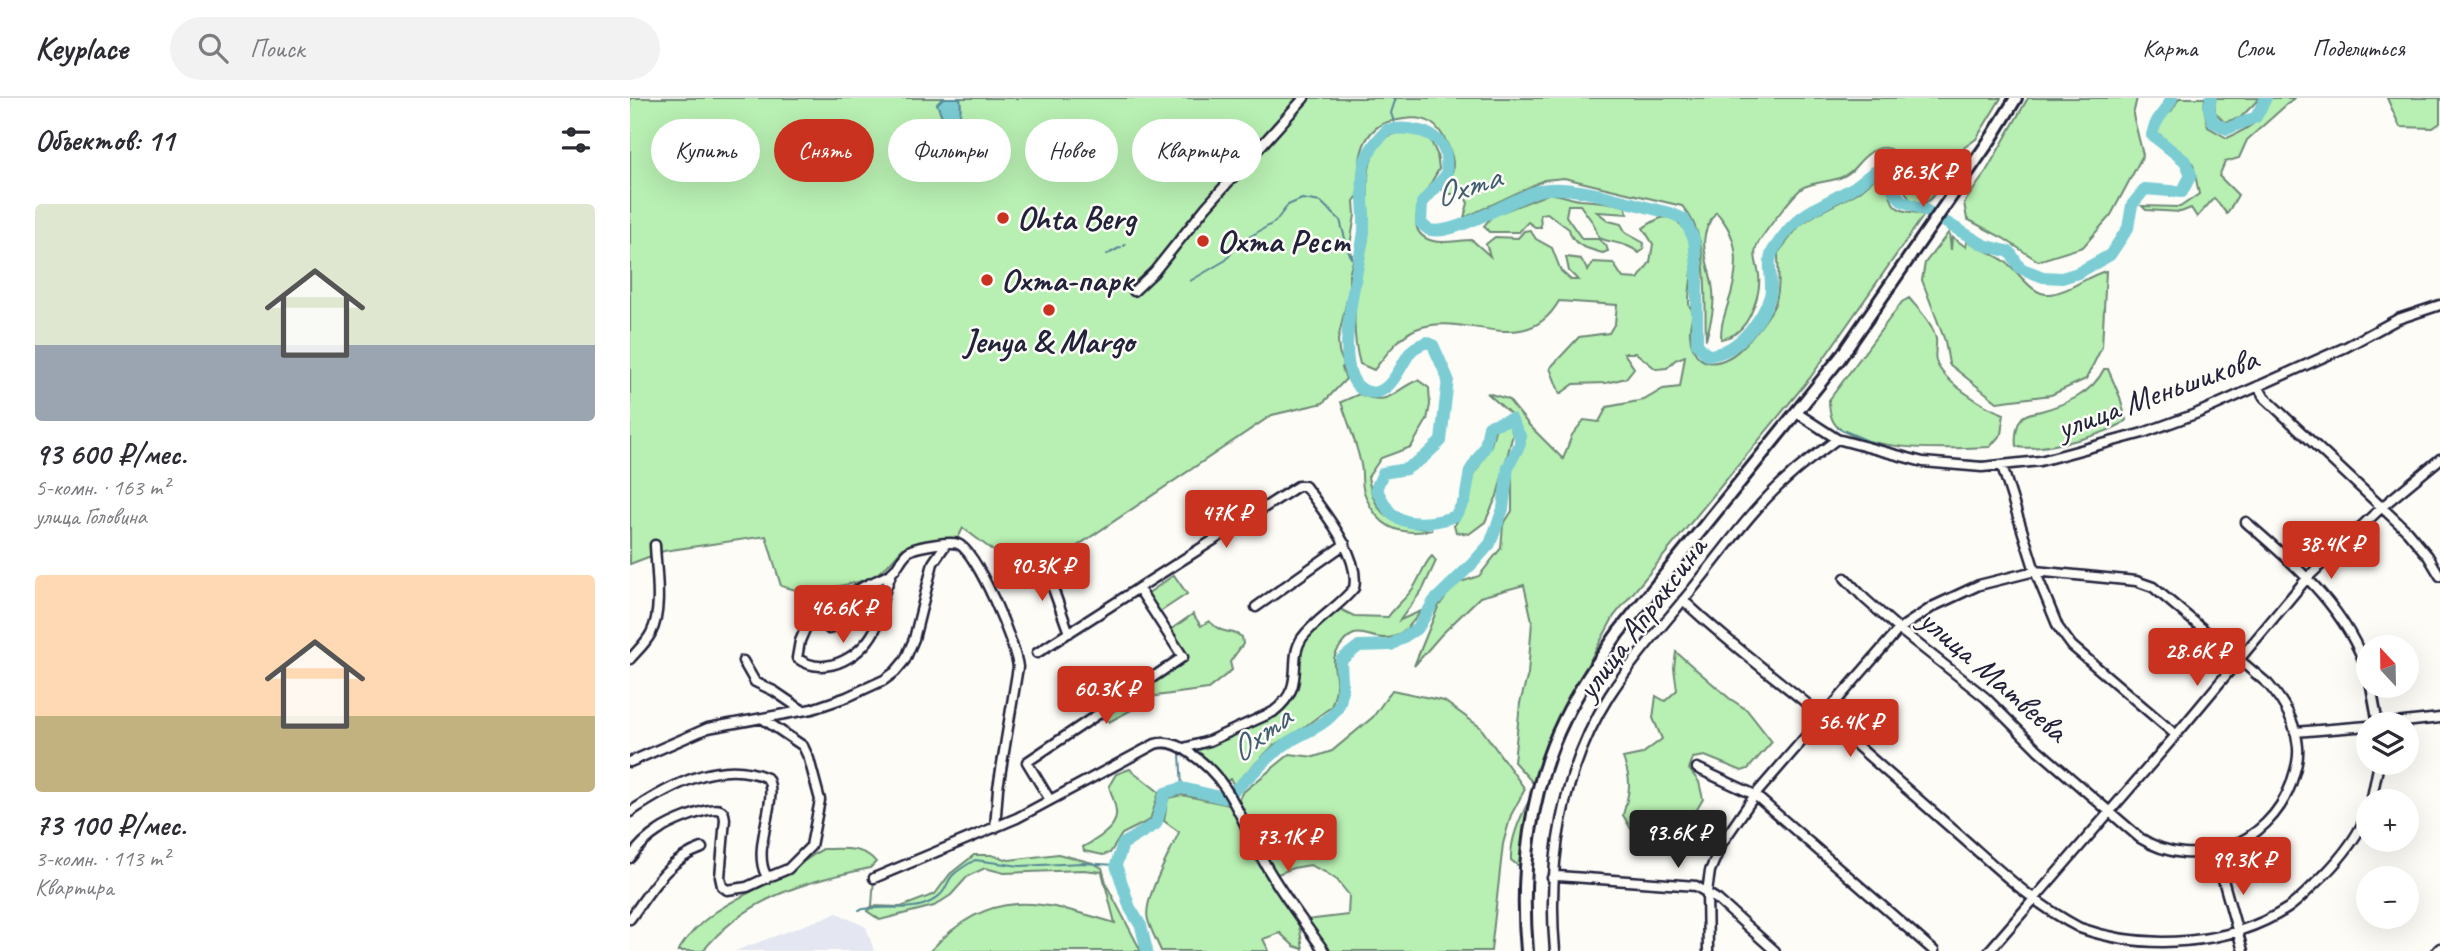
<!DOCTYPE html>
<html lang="ru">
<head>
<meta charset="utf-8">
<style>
  :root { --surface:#fff; --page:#f2f2f3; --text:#2b2b33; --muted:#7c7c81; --line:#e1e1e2; --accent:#c8321e }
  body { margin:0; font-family:Caveat,sans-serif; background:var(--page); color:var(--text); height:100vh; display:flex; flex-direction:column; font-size:26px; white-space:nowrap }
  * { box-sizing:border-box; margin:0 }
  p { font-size:23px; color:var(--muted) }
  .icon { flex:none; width:38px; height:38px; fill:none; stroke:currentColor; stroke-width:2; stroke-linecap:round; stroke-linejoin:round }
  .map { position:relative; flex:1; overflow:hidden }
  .panel { display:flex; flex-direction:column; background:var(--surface); width:630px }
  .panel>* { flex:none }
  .guide { position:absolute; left:21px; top:21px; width:665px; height:63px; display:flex; gap:14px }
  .needle { width:46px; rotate:338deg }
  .fabs { position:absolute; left:1726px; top:537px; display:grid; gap:14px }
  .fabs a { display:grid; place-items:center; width:63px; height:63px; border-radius:50%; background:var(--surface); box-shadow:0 7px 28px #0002; font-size:35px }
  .price { position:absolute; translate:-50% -60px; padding:0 16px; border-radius:7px; background:var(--accent); color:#fff; font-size:23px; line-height:46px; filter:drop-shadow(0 2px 4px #0008) }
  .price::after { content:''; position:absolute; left:50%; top:42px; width:21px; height:16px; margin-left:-10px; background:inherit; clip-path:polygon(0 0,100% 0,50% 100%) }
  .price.active { background:#222; color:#fff }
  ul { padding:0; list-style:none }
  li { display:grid; align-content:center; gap:14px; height:371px; padding:0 35px }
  li span { display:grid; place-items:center; height:217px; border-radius:7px; color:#555 }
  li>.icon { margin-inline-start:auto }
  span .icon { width:126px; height:126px; fill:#fffc; stroke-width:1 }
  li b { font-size:30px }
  h2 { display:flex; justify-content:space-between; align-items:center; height:84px; padding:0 35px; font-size:30px }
  .pill { padding:0 24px; border-radius:32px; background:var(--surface); box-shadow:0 7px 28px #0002; font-size:24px; line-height:63px }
  .pill.active { background:var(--accent); color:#fff }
  header { display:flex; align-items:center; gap:42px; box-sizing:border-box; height:98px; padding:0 35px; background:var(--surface); border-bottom:2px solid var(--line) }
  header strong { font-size:33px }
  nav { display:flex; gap:38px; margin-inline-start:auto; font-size:24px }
  .search { width:490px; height:63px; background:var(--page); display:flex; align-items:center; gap:18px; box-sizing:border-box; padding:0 24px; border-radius:38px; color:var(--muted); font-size:26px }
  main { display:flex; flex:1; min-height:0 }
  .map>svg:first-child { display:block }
</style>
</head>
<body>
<header>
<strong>Keyplace</strong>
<div class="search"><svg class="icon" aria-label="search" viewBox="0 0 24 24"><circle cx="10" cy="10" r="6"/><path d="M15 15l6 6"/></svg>Поиск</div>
<nav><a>Карта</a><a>Слои</a><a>Поделиться</a></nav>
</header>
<main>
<section class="panel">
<h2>Объектов: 11<svg class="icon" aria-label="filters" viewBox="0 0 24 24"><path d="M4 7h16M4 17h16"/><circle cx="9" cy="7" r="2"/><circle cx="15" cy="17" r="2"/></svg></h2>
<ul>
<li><span style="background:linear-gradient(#dfe7d0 65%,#9aa5b1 0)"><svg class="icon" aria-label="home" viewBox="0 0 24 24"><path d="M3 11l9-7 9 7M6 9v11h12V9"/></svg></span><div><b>93 600 ₽/мес.</b><p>5-комн. · 163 m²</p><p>улица Головина</p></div></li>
<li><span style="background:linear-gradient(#ffd9b3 65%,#c2b280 0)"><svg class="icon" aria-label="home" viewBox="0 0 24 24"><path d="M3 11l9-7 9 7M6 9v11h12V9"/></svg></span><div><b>73 100 ₽/мес.</b><p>3-комн. · 113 m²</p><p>Квартира</p></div></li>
</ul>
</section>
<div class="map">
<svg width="1810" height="853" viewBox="0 0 1810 853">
  <rect width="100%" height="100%" fill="#fdfcf7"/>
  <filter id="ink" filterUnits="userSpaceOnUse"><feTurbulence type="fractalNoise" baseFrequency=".0143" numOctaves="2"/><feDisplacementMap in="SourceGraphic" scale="14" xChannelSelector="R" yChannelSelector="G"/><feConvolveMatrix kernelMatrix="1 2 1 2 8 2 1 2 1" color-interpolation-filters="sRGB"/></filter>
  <g filter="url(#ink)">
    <path fill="#e4e6f1" d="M207 815 236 829 244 853H105Z"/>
    <path fill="#b8efb2" stroke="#6d8876" stroke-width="2" d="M0 0H1371L1346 41 1332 51 1329 62C1309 75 1311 102 1289 107L1280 102 1275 93 1280 83C1270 48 1252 37 1226 68 1210 87 1194 80 1174 89 1166 92 1136 133 1130 142 1121 155 1127 164 1129 177 1131 195 1121 224 1106 235 1102 238 1096 240 1091 241 1091 226 1093 223 1097 209 1109 175 1112 141 1086 114 1063 144 1080 163 1083 193 1085 211 1080 226 1076 242 1074 203 1081 138 1052 108L934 80 914 82 834 120 838 105 833 96H815L811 90C814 87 819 82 821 77 828 62 814 33 800 24 791 19 777 20 768 22 763 23 756 24 752 26 728 39 727 73 730 95L724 103 725 117 720 147 723 163 719 177V192L708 242 709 254 714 266 712 270 716 281 693 305 642 317 404 477 400 475 388 483 382 467 333 430 327 442 273 450 258 467 243 479 228 484 177 495 151 488 136 438 34 453 0 466Z
      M1398 0H1507L1503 17 1513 57 1481 117 1453 149 1408 163 1373 140 1337 121 1334 105 1354 77Z
      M1549 0H1575L1574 10 1578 29 1597 40C1620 30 1631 24 1639 0H1664L1617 42 1609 60 1595 64 1589 78 1608 97 1597 116 1584 100 1567 119 1561 110 1551 114 1516 112 1512 108 1550 109 1569 96 1563 66 1528 35V25L1542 12Z
      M1584 0H1630L1610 20 1594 24 1585 14Z
      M1757 0H1810V25L1803 30 1770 29Z
      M780 33 798 37 807 56 809 71C800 88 766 133 803 143 815 146 830 142 842 142L860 158 856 146 865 139 888 140 894 133 900 132 906 141 922 150 931 173 941 182H948L939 173 936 159 951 161 958 173 963 164 983 165 993 180 1008 181 1020 164 1023 146 1013 130C1024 123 1035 114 1047 123 1054 129 1058 136 1061 145 1066 164 1059 185 1059 204 1059 213 1061 205 1062 214 1063 221 1059 228 1060 235 1061 258 1074 272 1098 260 1113 253 1136 223 1144 208 1151 192 1148 172 1148 155L1170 127 1190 114 1229 94 1254 73 1260 76C1260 88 1257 108 1272 112 1279 115 1284 113 1294 117L1180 280 984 518 927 624 905 687 884 664 890 605 898 576 902 523 894 487 850 499 811 537 784 568 808 509 825 486 849 478 871 450 873 427 882 413V369L893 346 883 318 857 295 878 301 899 327 933 361 942 337 954 322 969 324 977 309 1014 302 1033 291 1050 289 1055 258 1045 262 1037 270 1026 271 1006 255H994L1004 270 996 280 976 285 944 286 930 296 920 270 949 239 979 235 985 225 987 207 929 203C895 263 834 211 786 231 769 238 755 258 744 272L730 266C721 235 724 202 731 170 733 160 737 149 738 139 741 110 731 74 747 49 755 36 766 35 780 33Z
      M918 96C930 95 939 101 950 102 966 103 979 104 995 108L998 116 967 114 979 123 991 126 996 135 1014 145 1013 152 1009 155C996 144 984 146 969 140L963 125 950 107H938L936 118 952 141H968L976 147 978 153 973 155C958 151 942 148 939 131L917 115 910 116 911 129H905L898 124 889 134H859L854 128 862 118Z
      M1319 134 1321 152 1322 139 1336 149 1337 143C1349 150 1364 156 1376 164 1389 174 1402 198 1420 196 1440 194 1456 178 1476 173L1472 249 1456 281 1421 297 1367 304 1319 266 1315 243 1292 182 1295 165Z
      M1279 200C1289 212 1303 225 1306 241 1307 248 1304 257 1306 263 1313 284 1354 309 1374 316L1371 336 1360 349C1320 351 1243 354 1210 331 1201 325 1199 312 1199 302L1272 204Z
      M1474 271H1478L1490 299 1496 322C1484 336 1402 356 1386 348 1385 341 1386 328 1391 321 1395 315 1404 315 1411 313 1436 306 1462 296 1474 271Z
      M788 282 799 290 800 307 797 322 781 349 751 360 738 379C745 420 762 427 802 432 767 439 746 428 734 394 731 386 733 376 731 367 727 346 718 325 711 304L729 296C761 309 761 293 788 282Z
      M878 324 883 336 867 398 855 424 839 436 826 434 824 428 835 411 845 375 861 347 865 332 871 326Z
      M802 458 806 463 793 491 770 522 791 513C783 524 772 539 757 540 736 542 725 521 706 555 701 564 706 573 706 582 707 592 704 601 701 609L673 630 644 647 604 687 600 681 596 684 594 680 590 682 554 650 643 614 655 602 671 541 706 509 724 518 758 519C765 509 774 502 781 493 790 482 792 468 802 458Z
      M544 477 557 496 530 514 517 496Z
      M563 516 571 528 579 523C595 539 600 530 612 539L613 546 600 564 602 572 578 591 526 598 514 602 509 608 479 624 472 614 552 559 547 543 540 532Z
      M1046 554 1099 600 1117 612 1142 644 1118 671 1112 673 1075 658 1063 660 1059 671 1069 684 1073 701 1066 713 1063 732 1048 734 1028 749 1019 737 1001 731 993 717C1000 693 1002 683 993 660L1012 656 1032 641 1023 620 1026 598 1035 603 1047 592 1044 570Z
      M762 592 814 603 850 629 895 691 881 717 873 746 861 853H698L676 822 718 817 719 797 707 782 695 774 680 767 663 770 640 779 669 827 673 851 664 848 650 835 633 841 639 853H531C527 843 521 833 518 822 512 802 541 754 549 734L534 723 538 700 552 697 605 708 612 695 660 656 684 659 702 653 743 619Z
      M500 671 529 694 520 722 492 736 480 755 473 757 454 753 453 749C464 743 486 731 486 717 487 708 481 696 479 688L486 676Z
      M900 701H904L892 766 887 767 881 762C880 741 890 719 900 701Z
      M193 751C211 751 234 748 246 764L240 770C175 784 116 799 73 853H48C73 811 117 798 157 775 169 767 180 758 193 751Z
      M428 756 463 765 472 770 477 788 511 853H300C361 788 408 802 485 825L472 774 453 772 374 775 355 770 338 778 321 797 304 808 250 822 237 813 242 808 244 780 242 808 271 809 305 796 320 776 344 757H361L379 762Z"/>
    <path fill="#7bccd4" stroke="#578897" stroke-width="2" d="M313 0H330C332 9 330 16 329 24L337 44 330 55H319L308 32 313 21 307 6Z"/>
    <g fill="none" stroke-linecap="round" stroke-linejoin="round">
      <path stroke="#578897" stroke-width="2" d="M766 30 761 15 766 0
        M494 148 496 146
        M480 155 491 149
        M477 156H478
        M560 183 596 162 609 145 645 124 658 107 672 101 691 104 710 122 719 155 728 169
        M1208 330 1238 343 1294 360 1366 364
        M1389 361 1411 359 1495 335
        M550 656 552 690
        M229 812C255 805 289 818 310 797 316 792 317 784 322 778 327 773 338 766 345 762L390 768 452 765 486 767"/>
      <path stroke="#7bccd4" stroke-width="12" d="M1581 0 1579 10 1583 24 1597 31 1626 19 1636 0
        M517 853 511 828 500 810 486 767 493 746 526 726 535 695 552 690 594 700C617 684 634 661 657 645 672 635 696 628 707 611 715 599 711 577 711 562L729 548 761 547 788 530 804 503 842 466 860 446 873 411 878 369 890 346V338L881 321 859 328 855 349 840 373 835 402 825 418C807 425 777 430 761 415 755 409 751 399 746 391L753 375 776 371 793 360 811 343 818 281 803 247 797 244C790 247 783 249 779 256 770 269 759 299 739 294 694 285 732 163 734 132 735 112 730 88 734 67 737 54 748 41 757 32 777 28 808 32 815 54 817 60 816 70 817 76L792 105 791 125C794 128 797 131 800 132 824 138 883 101 907 93 938 83 1007 108 1040 115L1054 121 1064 141 1067 170V246L1077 257C1105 257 1132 224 1140 198 1144 184 1135 164 1144 151 1150 143 1156 133 1164 126 1177 112 1206 100 1223 90 1236 81 1248 67 1264 69L1263 92 1272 103 1295 112 1354 147 1380 154 1390 170 1413 179 1432 180 1448 175 1480 157 1498 130 1502 107 1515 91 1552 94 1561 77 1555 63 1522 37C1526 18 1535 16 1542 0"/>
      <defs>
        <path id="street" d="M504 193 524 174 576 109 674 0
          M1628 288 1634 299 1777 433 1798 458 1810 478
          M1167 315 1207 341 1293 364 1352 369 1410 363 1513 335 1568 315 1716 249 1768 221 1810 207
          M1372 368 1405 473 1428 529 1442 548 1546 637
          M1616 424C1666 468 1716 509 1738 575
          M415 468 439 535
          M198 496 177 527 170 543 167 560C196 581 235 557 247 527 251 519 251 509 253 500 255 491 259 483 262 474
          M1053 502C1104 551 1163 592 1216 638 1256 673 1296 708 1336 743 1372 775 1407 808 1450 830 1515 853 1599 848 1658 810 1671 801 1682 788 1693 778 1712 759 1729 737 1738 713
          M626 509 715 446
          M199 531C207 514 214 498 231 490 240 485 251 481 260 476 269 470 271 457 281 452 290 448 320 443 328 446 347 453 386 548 388 569L368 690 365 730
          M407 555 668 388H675C693 413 731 458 724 490 709 509 686 521 672 540 656 564 678 587 643 614L579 643 554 650
          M0 561C7 553 16 545 21 535 33 513 26 472 25 447
          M113 563 125 584 144 593 172 612
          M1741 588 1748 626
          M1756 626 1810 620
          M1665 634 1738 628
          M0 664 78 630 182 611 217 599 254 582 265 574 275 562 284 541 303 465 316 446
          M1067 670 1125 697 1304 853
          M420 702 397 664 553 559 509 491
          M1741 704 1749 665
          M0 714C39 688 91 659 137 680 150 700 121 750 136 777L141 778 158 771 181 748 190 702 179 661 173 648 133 621
          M1585 753 1613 853
          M0 760C8 749 17 740 28 733 37 726 80 707 90 712 95 714 94 717 95 721L90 779 92 788 97 792 117 789 141 778
          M244 780 387 720 525 646C538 642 549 647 560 655 602 683 610 722 634 764 651 795 674 824 694 853
          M922 780 928 778 1066 788 1088 802 1145 853
          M0 821C21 792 37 762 72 750
          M925 853C917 766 932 673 979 598 1004 559 1035 525 1064 489 1095 451 1123 409 1161 377 1175 364 1192 353 1207 341
          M1078 853 1077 794 1080 773 1092 745 1125 697 1269 531 1304 508 1349 487 1405 473 1506 483 1523 489 1638 586C1654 604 1666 625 1668 649 1669 663 1665 673 1661 686 1639 747 1565 775 1510 740L1408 652 1356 600 1269 531 1235 501 1215 480
          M1359 853 1546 637 1678 479 1753 408 1810 361
          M1807 853 1810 850"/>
        <path id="secondary" d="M897 853C890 776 899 693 934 622 949 591 968 564 988 535L1210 260 1362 39 1386 0"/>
      </defs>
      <use href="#street" stroke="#22223b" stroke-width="13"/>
      <use href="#secondary" stroke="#22223b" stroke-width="16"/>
      <use href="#street" stroke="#fdfcf7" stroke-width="8"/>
      <use href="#secondary" stroke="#fdfcf7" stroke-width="10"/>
    </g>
  </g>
  <g fill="#c8321e" stroke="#fdfcf7" stroke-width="2.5">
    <circle cx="373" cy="120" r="7"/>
    <circle cx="573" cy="143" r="7"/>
    <circle cx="357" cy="182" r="7"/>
    <circle cx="419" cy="212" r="7"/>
  </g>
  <g text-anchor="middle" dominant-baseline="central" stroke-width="5" stroke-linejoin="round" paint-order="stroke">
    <g font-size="33" font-weight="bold" fill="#22223b" stroke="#fdfcf7" text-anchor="start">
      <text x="387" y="120">Ohta Berg</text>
      <text x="587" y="143">Охта Рест</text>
      <text x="371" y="182">Охта-парк</text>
      <text x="419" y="243" text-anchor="middle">Jenya &amp; Margo</text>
    </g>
    <g font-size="33" fill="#22223b" stroke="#fdfcf7">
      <text transform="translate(1527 295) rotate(-20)">улица Меньшикова</text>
      <text transform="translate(1011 520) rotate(-53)">улица Апраксина</text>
      <text transform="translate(1364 577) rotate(41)">улица Матвеева</text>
    </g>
    <g font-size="35" font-style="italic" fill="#415e71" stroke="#fdfcf7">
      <text transform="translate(837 88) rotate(-18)">Охта</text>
      <text transform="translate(630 636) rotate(-37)">Охта</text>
    </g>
  </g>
</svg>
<div class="fabs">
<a><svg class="needle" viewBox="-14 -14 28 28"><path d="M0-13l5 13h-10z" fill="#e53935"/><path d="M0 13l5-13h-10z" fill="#7c7c81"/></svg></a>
<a><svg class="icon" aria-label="layers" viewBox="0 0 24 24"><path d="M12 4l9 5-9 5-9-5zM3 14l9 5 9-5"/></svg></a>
<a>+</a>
<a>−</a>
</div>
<b class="price" style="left:1293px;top:111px">86.3K ₽</b>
<b class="price" style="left:596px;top:452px">47K ₽</b>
<b class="price" style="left:1701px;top:483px">38.4K ₽</b>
<b class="price" style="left:412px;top:505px">90.3K ₽</b>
<b class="price" style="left:213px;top:547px">46.6K ₽</b>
<b class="price" style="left:1567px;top:590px">28.6K ₽</b>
<b class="price" style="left:476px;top:628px">60.3K ₽</b>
<b class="price" style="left:1220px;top:661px">56.4K ₽</b>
<b class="price active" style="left:1048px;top:772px">93.6K ₽</b>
<b class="price" style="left:658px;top:776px">73.1K ₽</b>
<b class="price" style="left:1613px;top:799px">99.3K ₽</b>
<div class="guide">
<a class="pill">Купить</a>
<a class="pill active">Снять</a>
<a class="pill">Фильтры</a>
<a class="pill">Новое</a>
<a class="pill">Квартира</a>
</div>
</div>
</main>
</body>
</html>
